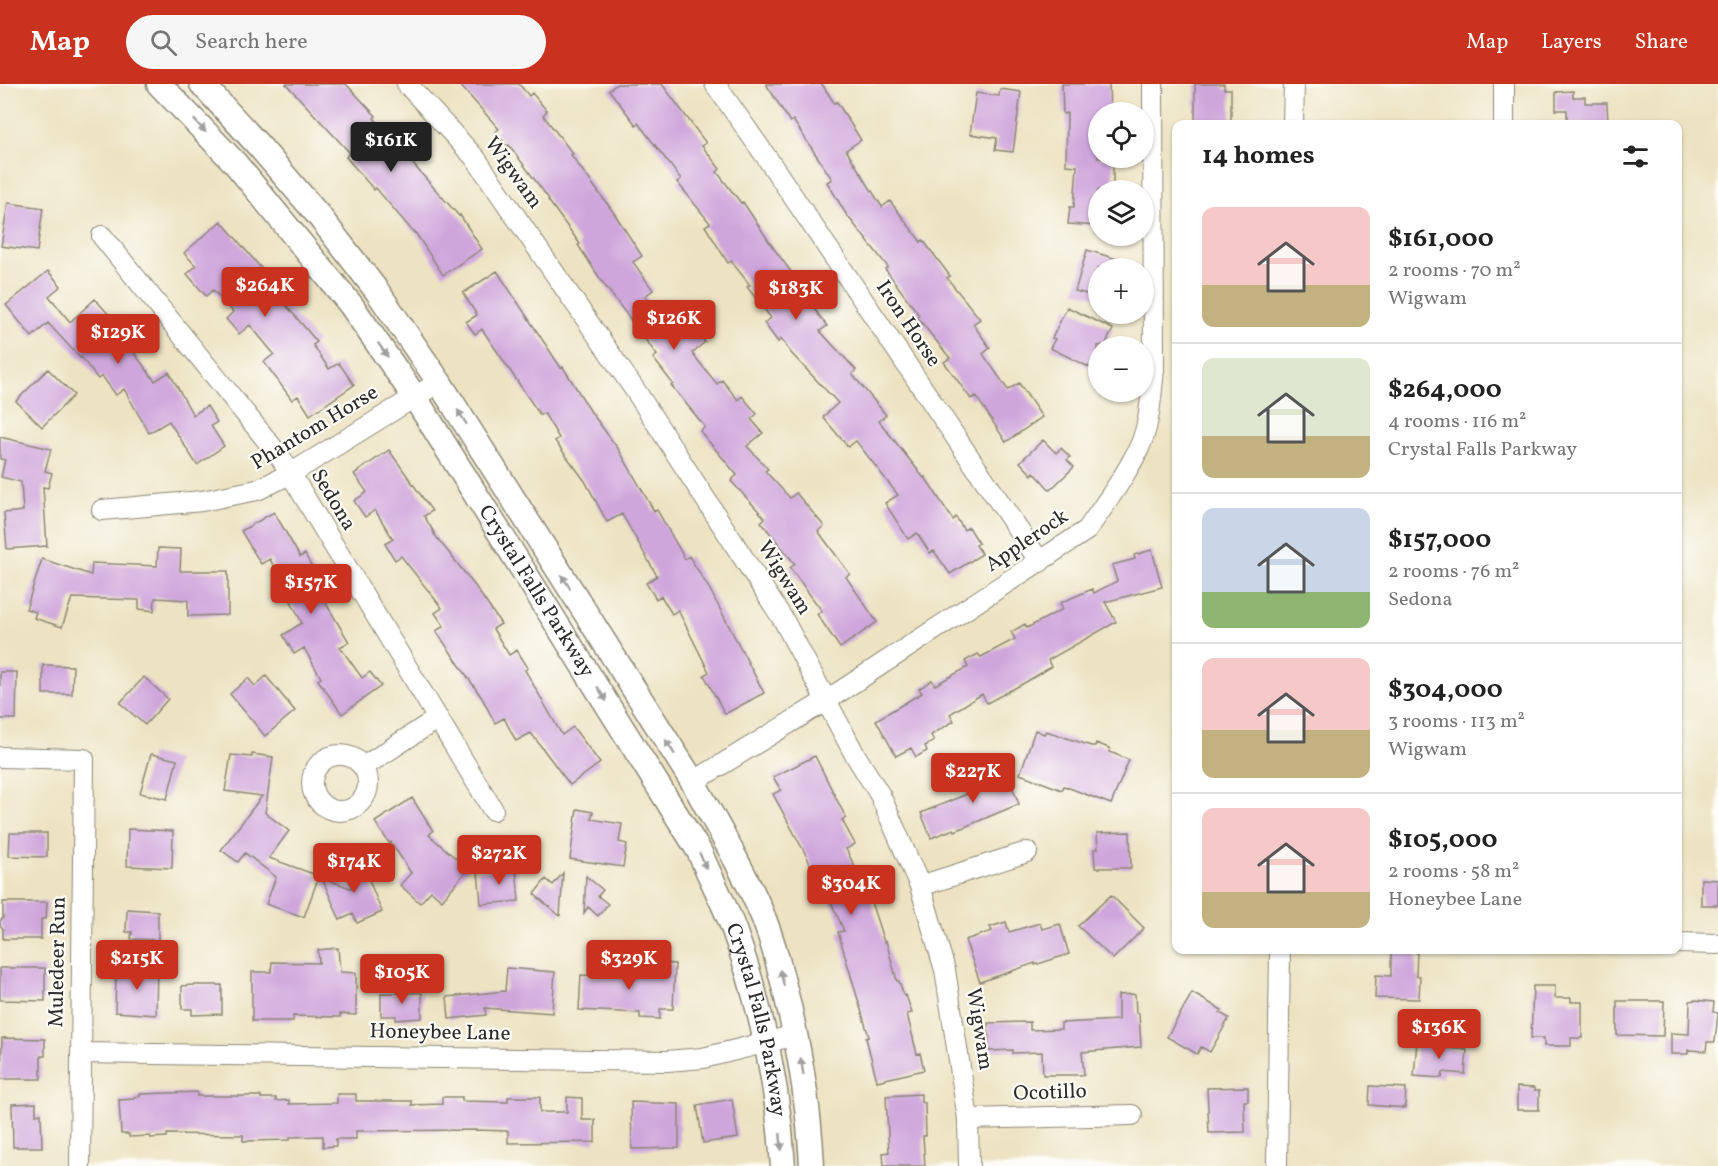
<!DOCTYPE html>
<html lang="en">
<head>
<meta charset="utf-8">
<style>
  :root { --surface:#fff; --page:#f6f6f6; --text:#222; --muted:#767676; --line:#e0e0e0; --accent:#c8321e }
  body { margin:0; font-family:Vollkorn,serif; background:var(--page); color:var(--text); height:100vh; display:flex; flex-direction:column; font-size:22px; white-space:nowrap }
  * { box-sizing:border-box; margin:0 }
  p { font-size:20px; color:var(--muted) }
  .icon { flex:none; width:33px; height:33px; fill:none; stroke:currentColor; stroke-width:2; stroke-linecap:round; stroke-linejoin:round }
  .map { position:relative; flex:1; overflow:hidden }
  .drawer { position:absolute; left:1172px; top:36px; width:510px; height:834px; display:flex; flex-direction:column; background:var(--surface); border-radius:12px; box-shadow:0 2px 4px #0004 }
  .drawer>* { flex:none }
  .fabs { position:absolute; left:1088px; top:18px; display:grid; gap:12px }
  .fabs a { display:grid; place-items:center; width:66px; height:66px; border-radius:50%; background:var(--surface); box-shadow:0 2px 4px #0004; font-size:30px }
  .price { position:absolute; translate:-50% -51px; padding:0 14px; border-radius:6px; background:var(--accent); color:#fff; font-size:20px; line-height:39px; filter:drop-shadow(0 2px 3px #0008) }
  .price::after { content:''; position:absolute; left:50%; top:36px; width:18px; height:14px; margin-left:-9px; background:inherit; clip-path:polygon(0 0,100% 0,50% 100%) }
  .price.selected { background:#222; color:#fff }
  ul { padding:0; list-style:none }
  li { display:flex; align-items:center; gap:18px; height:150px; padding:0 30px }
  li+li { border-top:2px solid var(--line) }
  li span { display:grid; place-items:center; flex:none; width:168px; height:120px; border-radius:12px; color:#555 }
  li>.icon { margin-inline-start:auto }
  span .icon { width:72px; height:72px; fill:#fffc; stroke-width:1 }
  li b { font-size:26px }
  h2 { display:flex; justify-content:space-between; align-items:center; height:72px; padding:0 30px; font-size:26px }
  header { display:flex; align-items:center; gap:36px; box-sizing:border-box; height:84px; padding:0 30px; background:var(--accent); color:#fff }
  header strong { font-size:28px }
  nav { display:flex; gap:33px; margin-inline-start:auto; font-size:21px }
  .search { width:420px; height:54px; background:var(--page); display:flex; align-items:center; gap:15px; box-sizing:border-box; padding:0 21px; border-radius:33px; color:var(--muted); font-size:22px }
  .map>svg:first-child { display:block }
</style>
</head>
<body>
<header>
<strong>Map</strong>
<div class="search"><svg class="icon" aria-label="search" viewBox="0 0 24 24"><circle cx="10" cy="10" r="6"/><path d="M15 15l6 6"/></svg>Search here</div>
<nav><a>Map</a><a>Layers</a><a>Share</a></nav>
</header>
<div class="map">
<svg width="1718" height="1082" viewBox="0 0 1718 1082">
  <rect width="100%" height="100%" fill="#fdfcf7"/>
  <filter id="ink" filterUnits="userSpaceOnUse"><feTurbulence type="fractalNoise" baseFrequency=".0167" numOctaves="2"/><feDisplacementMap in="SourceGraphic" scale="12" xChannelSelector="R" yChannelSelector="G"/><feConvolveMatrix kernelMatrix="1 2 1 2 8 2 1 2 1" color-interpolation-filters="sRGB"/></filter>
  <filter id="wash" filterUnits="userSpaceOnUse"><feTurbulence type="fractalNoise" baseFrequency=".008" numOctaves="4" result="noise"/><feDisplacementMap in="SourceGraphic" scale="24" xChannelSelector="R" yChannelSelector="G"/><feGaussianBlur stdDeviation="1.35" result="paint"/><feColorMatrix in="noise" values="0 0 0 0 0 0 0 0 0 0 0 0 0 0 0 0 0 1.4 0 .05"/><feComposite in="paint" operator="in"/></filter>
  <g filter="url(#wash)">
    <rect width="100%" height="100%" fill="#ede3c2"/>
    <g id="blocks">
      <path fill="#cfa6dc" d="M286 0H346L376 32 374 34 419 87 459 132 460 131 482 165 443 191 415 148 414 149 376 104 374 106 346 73 350 69Z
        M459 0H519L529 12 532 9 547 27 543 31 573 70 571 71 614 129 642 172 633 178 653 206 645 212 662 236 678 224 705 258 692 269 717 300 722 296 738 316 742 312 757 330 751 335 763 349 747 362 768 385 765 387 790 414 796 409 824 442 818 447 850 490 846 493 877 538 840 564 817 530 822 527 790 484 795 480 761 438 765 434 731 397 737 391 700 347 705 343 671 301 673 300 653 274 657 271 603 199 578 161 580 160 548 116 549 115 509 61 507 62 495 48 499 45Z
        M617 0H662L706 59 702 62 720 85 717 88 741 119 743 118 772 162 797 196 794 198 827 242 820 247 856 286 852 290 886 331 879 337 924 394 925 393 953 436 956 433 964 446 969 443 979 459 976 461 982 470 950 490 934 467 930 469 917 449 908 455 885 419 898 411 856 357 848 363 823 333 838 319 791 269 781 255 778 258 764 239 771 234 747 203 750 201 731 177 728 179 705 142 710 139 677 98 681 95 638 39 636 41 609 6Z
        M766 0H822L834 19 837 18 861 56 846 66 882 123 890 117 921 158 923 156 950 192 947 194 980 235 973 240 990 264 983 270 1008 306 1019 299 1042 333 1006 358 976 312 971 315 944 278 950 274 917 233 919 231 885 185 888 183 846 130 827 98 832 95 793 36 790 38Z
        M1062 0H1109L1110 28H1098V74H1113V106H1098V142L1068 140 1070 123H1074L1077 82 1066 81 1067 29 1063 30Z
        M1195 0H1224V5H1231V40H1195Z
        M1000 5 1021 8 1013 68 995 66 997 54 970 50 976 9 999 12Z
        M1573 7V13H1585V19H1607L1608 40H1567V26H1556V8Z
        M8 119 43 124 37 167 1 162Z
        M221 137 284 211 280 214 317 258 313 261 329 285 339 279 354 301 310 331 298 312 292 316 264 278 274 270 250 241 239 250 226 235 233 228 213 206 206 212 187 190 196 182 184 169Z
        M1087 166 1137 181V184H1098V213L1075 207Z
        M48 187 61 202 49 212 70 238 95 215 127 251 136 244 147 260 134 269 155 297 169 288 193 331 207 322 217 338 211 342 224 362 197 381 169 337 149 349 124 305 116 311 102 292 98 295 81 273 80 274 48 239 32 253 6 221Z
        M497 187 561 284 563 283 591 328 619 366 654 427 657 426 685 475 689 472 709 504 764 609 725 630 704 591 709 588 678 526 672 530 661 512 656 515 646 499 657 492 622 430 607 438 585 397 555 357 559 354 544 329 540 331 482 245 475 250 466 238 477 231 463 209Z
        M1067 223 1113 245 1105 261 1098 262V273L1091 284 1050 264 1055 255 1052 254Z
        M48 285 74 311 42 343 16 317Z
        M0 353 51 365 45 387 52 389 48 404 43 403 47 462 7 465 4 429 23 427 21 398 1 393 5 376 0 375Z
        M1043 356 1056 369 1061 364 1070 373 1067 376 1074 383 1050 406 1034 388 1032 391 1020 378Z
        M389 366 432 427 424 432 435 450H434L475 502 501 540 493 545 509 571 517 566 528 584 525 586 562 651 573 643 600 679 570 701 531 649 516 657 504 634 495 639 482 614 436 547 444 542 435 529 442 524 401 472 395 476 385 460 393 455 375 426 365 433 354 417 367 408 354 390Z
        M274 428 300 473 305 470 322 504 318 506 349 558 340 563 362 594 370 588 381 602 342 630 318 596 321 594 304 564 294 570 283 551 302 539 270 475 261 480 241 447Z
        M158 464 181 465 180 487H228V531L188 532V516L155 514 154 527 139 525V516L72 514 62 543 34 534 36 528 26 525 42 475 91 491 92 479 157 482Z
        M1152 466 1162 503 1105 518 1116 538 1048 576 1051 583 1026 598 987 619 982 610 950 630 954 637 931 651 934 657 925 662 927 667 916 673 911 664 896 672 876 636 922 609 919 605 932 596 935 601 968 583 965 577 978 570 981 573 1015 555 1011 548 1025 540 1027 544 1063 525 1060 519 1092 505 1094 509 1117 497 1112 481 1135 475 1134 471Z
        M43 581 73 582 72 610H43Z
        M0 588H17L16 635H0Z
        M266 592 295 627 265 652 230 610 248 594 255 602Z
        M144 593 168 615 145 641 120 619Z
        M1035 646 1044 650 1046 647 1091 662H1095L1096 659 1109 664 1110 668 1129 676 1111 720 1064 702 1062 706 1020 690Z
        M151 670 177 676 167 715 140 709Z
        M252 670 273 673 265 729 289 747 269 774 319 792 304 833 266 820 276 793 245 769 238 778 221 766 262 712 225 707 231 671 252 673Z
        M815 672 846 734 842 736 855 760 846 765 861 795 866 793 873 810 869 812 884 858 886 857 897 897H899L904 912 906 911 912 929 907 930 917 970 920 969 924 986 877 997 866 954 869 953 838 848 844 847 827 809 823 810 807 773 773 710 781 706 773 693Z
        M1004 681 1019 720 955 747 954 745 931 754 921 729 967 710 964 702 992 691 989 686Z
        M412 714 433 747 429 751 468 785 442 816 431 807 420 819 400 801 411 789 391 758 389 759 375 738Z
        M577 725 593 728 591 735 622 740 619 758 627 760 623 783 570 775Z
        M128 745 173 747 172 784 127 782Z
        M1130 748 1131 784H1095L1094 765H1098L1097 749Z
        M10 749H47V773L9 772Z
        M360 774 382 828 357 839 353 830 340 836 322 794 353 805 343 781Z
        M516 783 519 817 481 820 478 787Z
        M563 789 560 832 534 810 546 795 553 801Z
        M586 792 603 806 598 812 608 820 598 832 588 823 584 829Z
        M1701 795 1718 796V821H1701Z
        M1111 811 1144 844 1113 875 1078 842Z
        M3 818H47L46 835H41V855H3V845L0 841V837L3 834Z
        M127 825 158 827V856L131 855 132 848H126Z
        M1006 838 1009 848 1040 839 1042 845 1060 840 1069 870 1035 881V879L980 898 965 856 992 847 990 843Z
        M338 864 340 888 356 889V931L340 930V933L293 932V937H252V888H271L272 878 319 879 318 866Z
        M1391 866H1417L1416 892H1420L1419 915 1375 914 1376 891 1391 892Z
        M661 879 675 880 673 925H660V935L640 934V929L579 926 581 891 601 892 602 884 660 888Z
        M135 881 157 882 156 931 115 928 116 890H127V887H134Z
        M0 884H45V917L0 916Z
        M507 884 555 888 552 929 485 924 486 931 449 935 447 913 505 907Z
        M193 901H222V930L192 931V925H182V902Z
        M1533 902H1555V914H1571V918H1582V954H1571V962H1544V954H1531Z
        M381 909H422V934L396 936V932H381Z
        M1192 909 1222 926 1220 929 1229 934 1210 968 1201 963 1197 970 1167 953Z
        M1135 910 1136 929H1139L1141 963 1082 968 1084 991H1043L1042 968 1013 969V966L989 967 988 939 1030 938V946L1061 945V939L1118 936V911Z
        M1695 916 1714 918 1713 928 1718 929 1715 958H1707L1706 967 1688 966V970H1671V949L1689 950 1690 917Z
        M1617 917H1664L1663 952 1617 951Z
        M2 954 45 955V972H41V995H1Z
        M1417 957 1446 960 1445 964 1467 966 1465 990 1443 988 1442 994 1414 992Z
        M1370 1002 1406 1004 1405 1024 1369 1021Z
        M1248 1003V1017H1244L1245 1048 1209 1049 1207 1004Z
        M1517 1003 1534 1004V1007H1539V1026H1517Z
        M197 1008V1012H261V1014H276V1017L289 1016V1020L337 1019V1010H356V1017H412V1021L442 1020V1013H462V1017L508 1018V1013H540V1028H567V1013L582 1014V1036H595V1058L508 1059V1047L476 1046 356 1047V1055H336V1062L323 1063V1052L290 1053V1056L243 1057V1051L167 1050V1053L150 1054V1052L129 1053V1050H121L119 1016 134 1015V1013L140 1012V1010Z
        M921 1010V1018L925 1019 926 1052H923L925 1082H884L883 1069 889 1068 886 1012Z
        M732 1015 738 1054 703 1059 697 1021Z
        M631 1018 679 1020V1064L632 1065Z
        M36 1019V1031L41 1030 42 1063H13L12 1020Z"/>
    </g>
  </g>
  <g filter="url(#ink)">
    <use href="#blocks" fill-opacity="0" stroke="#8c8776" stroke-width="1.5"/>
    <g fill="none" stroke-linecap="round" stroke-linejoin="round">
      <defs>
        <path id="minor" d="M407 0 476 75 637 309 784 537 854 669 880 711 920 802 945 886 968 1035 969 1082
          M715 0 767 74 1040 478
          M1293 40 1294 0
          M1504 40V0
          M102 152 281 374 493 726
          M102 426 202 417 257 406 290 390 439 298
          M312 699a28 28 0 1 1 56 0a28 28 0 1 1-56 0Z
          M0 673 84 675 80 1082
          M363 683 438 634
          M693 698 827 616 1087 446C1105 420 1125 393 1139 364 1150 341 1151 311 1154 286L1153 0
          M920 802 1027 768
          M1677 859 1718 860
          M81 969 667 977 703 974 796 951
          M968 1035 1132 1031
          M1277 1082 1280 866"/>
        <g id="major">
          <path id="s1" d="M159 0 235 79 351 221 414 312 699 767C710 793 724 819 734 846 762 924 778 1000 783 1082"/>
          <path d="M202 0 259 62 319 132 377 207 439 298 693 698C716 739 740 780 759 823 771 850 778 878 785 906 800 966 809 1020 812 1082"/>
        </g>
      </defs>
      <use href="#minor" stroke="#8c8776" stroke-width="22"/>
      <use href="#major" stroke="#8c8776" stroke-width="27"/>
      <use href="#minor" stroke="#fff" stroke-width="20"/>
      <use href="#major" stroke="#fff" stroke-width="24"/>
    </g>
    <defs><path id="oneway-solid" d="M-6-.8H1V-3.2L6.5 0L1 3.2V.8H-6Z" transform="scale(1.5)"/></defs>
    <g fill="#a0a0a0">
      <use href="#oneway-solid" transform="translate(200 42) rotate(47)"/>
      <use href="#oneway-solid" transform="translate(383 266) rotate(55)"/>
      <use href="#oneway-solid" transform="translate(462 333) rotate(-122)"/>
      <use href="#oneway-solid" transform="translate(566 498) rotate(-122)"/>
      <use href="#oneway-solid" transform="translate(602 610) rotate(58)"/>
      <use href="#oneway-solid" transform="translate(670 663) rotate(-122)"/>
      <use href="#oneway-solid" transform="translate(703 777) rotate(66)"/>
      <use href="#oneway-solid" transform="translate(782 894) rotate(-104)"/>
      <use href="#oneway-solid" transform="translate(802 982) rotate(-100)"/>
      <use href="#oneway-solid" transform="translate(781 1058) rotate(85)"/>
    </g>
  </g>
  <g text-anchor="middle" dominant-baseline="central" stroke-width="4.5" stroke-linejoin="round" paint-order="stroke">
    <g font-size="21" fill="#2b2b2b" stroke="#fdfcf7">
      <text transform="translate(513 89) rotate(54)">Wigwam</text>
      <text transform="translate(908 240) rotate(56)">Iron Horse</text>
      <text transform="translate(315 344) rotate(-31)">Phantom Horse</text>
      <text transform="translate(333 416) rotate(59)">Sedona</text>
      <text transform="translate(1027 457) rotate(-34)">Applerock</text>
      <text transform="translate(784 494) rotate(58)">Wigwam</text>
      <text stroke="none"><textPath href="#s1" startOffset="634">Crystal Falls Parkway</textPath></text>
      <text transform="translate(58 878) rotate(-89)">Muledeer Run</text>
      <text stroke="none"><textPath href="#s1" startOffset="1120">Crystal Falls Parkway</textPath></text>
      <text transform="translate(979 945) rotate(81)">Wigwam</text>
      <text transform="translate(440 949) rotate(1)">Honeybee Lane</text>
      <text transform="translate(1050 1009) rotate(-2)">Ocotillo</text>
    </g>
  </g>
</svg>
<div class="fabs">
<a><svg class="icon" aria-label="locate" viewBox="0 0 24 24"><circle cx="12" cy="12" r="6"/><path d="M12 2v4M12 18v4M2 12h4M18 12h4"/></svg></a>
<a><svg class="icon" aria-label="layers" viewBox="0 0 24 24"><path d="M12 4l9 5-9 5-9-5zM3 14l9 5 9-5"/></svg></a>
<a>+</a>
<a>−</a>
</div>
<b class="price selected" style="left:391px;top:89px">$161K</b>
<b class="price" style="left:265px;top:234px">$264K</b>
<b class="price" style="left:796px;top:237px">$183K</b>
<b class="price" style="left:674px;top:267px">$126K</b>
<b class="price" style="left:118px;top:281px">$129K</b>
<b class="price" style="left:311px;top:531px">$157K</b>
<b class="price" style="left:973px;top:720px">$227K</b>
<b class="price" style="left:499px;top:802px">$272K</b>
<b class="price" style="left:354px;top:810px">$174K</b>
<b class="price" style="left:851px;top:832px">$304K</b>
<b class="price" style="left:137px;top:907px">$215K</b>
<b class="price" style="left:629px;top:907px">$329K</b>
<b class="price" style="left:402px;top:921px">$105K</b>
<b class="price" style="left:1439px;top:976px">$136K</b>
<section class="drawer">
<h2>14 homes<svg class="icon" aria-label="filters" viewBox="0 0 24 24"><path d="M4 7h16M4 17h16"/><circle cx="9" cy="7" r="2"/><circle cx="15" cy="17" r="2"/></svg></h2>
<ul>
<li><span style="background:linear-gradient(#f6c9c9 65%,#c2b280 0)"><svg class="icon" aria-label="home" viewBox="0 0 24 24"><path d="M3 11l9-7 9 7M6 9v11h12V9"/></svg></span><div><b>$161,000</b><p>2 rooms · 70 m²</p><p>Wigwam</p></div></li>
<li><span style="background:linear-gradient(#dfe7d0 65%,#c2b280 0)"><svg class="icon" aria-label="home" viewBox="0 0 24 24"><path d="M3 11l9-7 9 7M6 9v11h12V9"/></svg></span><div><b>$264,000</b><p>4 rooms · 116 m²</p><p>Crystal Falls Parkway</p></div></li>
<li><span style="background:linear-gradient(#c9d6e8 70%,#8fb573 0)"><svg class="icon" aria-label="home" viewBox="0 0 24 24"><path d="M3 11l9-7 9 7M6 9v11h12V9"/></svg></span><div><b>$157,000</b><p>2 rooms · 76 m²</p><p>Sedona</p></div></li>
<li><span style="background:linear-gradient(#f6c9c9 60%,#c2b280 0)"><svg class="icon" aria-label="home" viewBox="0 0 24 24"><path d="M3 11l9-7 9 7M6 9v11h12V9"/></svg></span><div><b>$304,000</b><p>3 rooms · 113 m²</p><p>Wigwam</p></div></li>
<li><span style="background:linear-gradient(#f6c9c9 70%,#c2b280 0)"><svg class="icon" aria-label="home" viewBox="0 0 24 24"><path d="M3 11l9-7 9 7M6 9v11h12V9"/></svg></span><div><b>$105,000</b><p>2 rooms · 58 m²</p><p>Honeybee Lane</p></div></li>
</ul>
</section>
</div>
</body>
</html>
